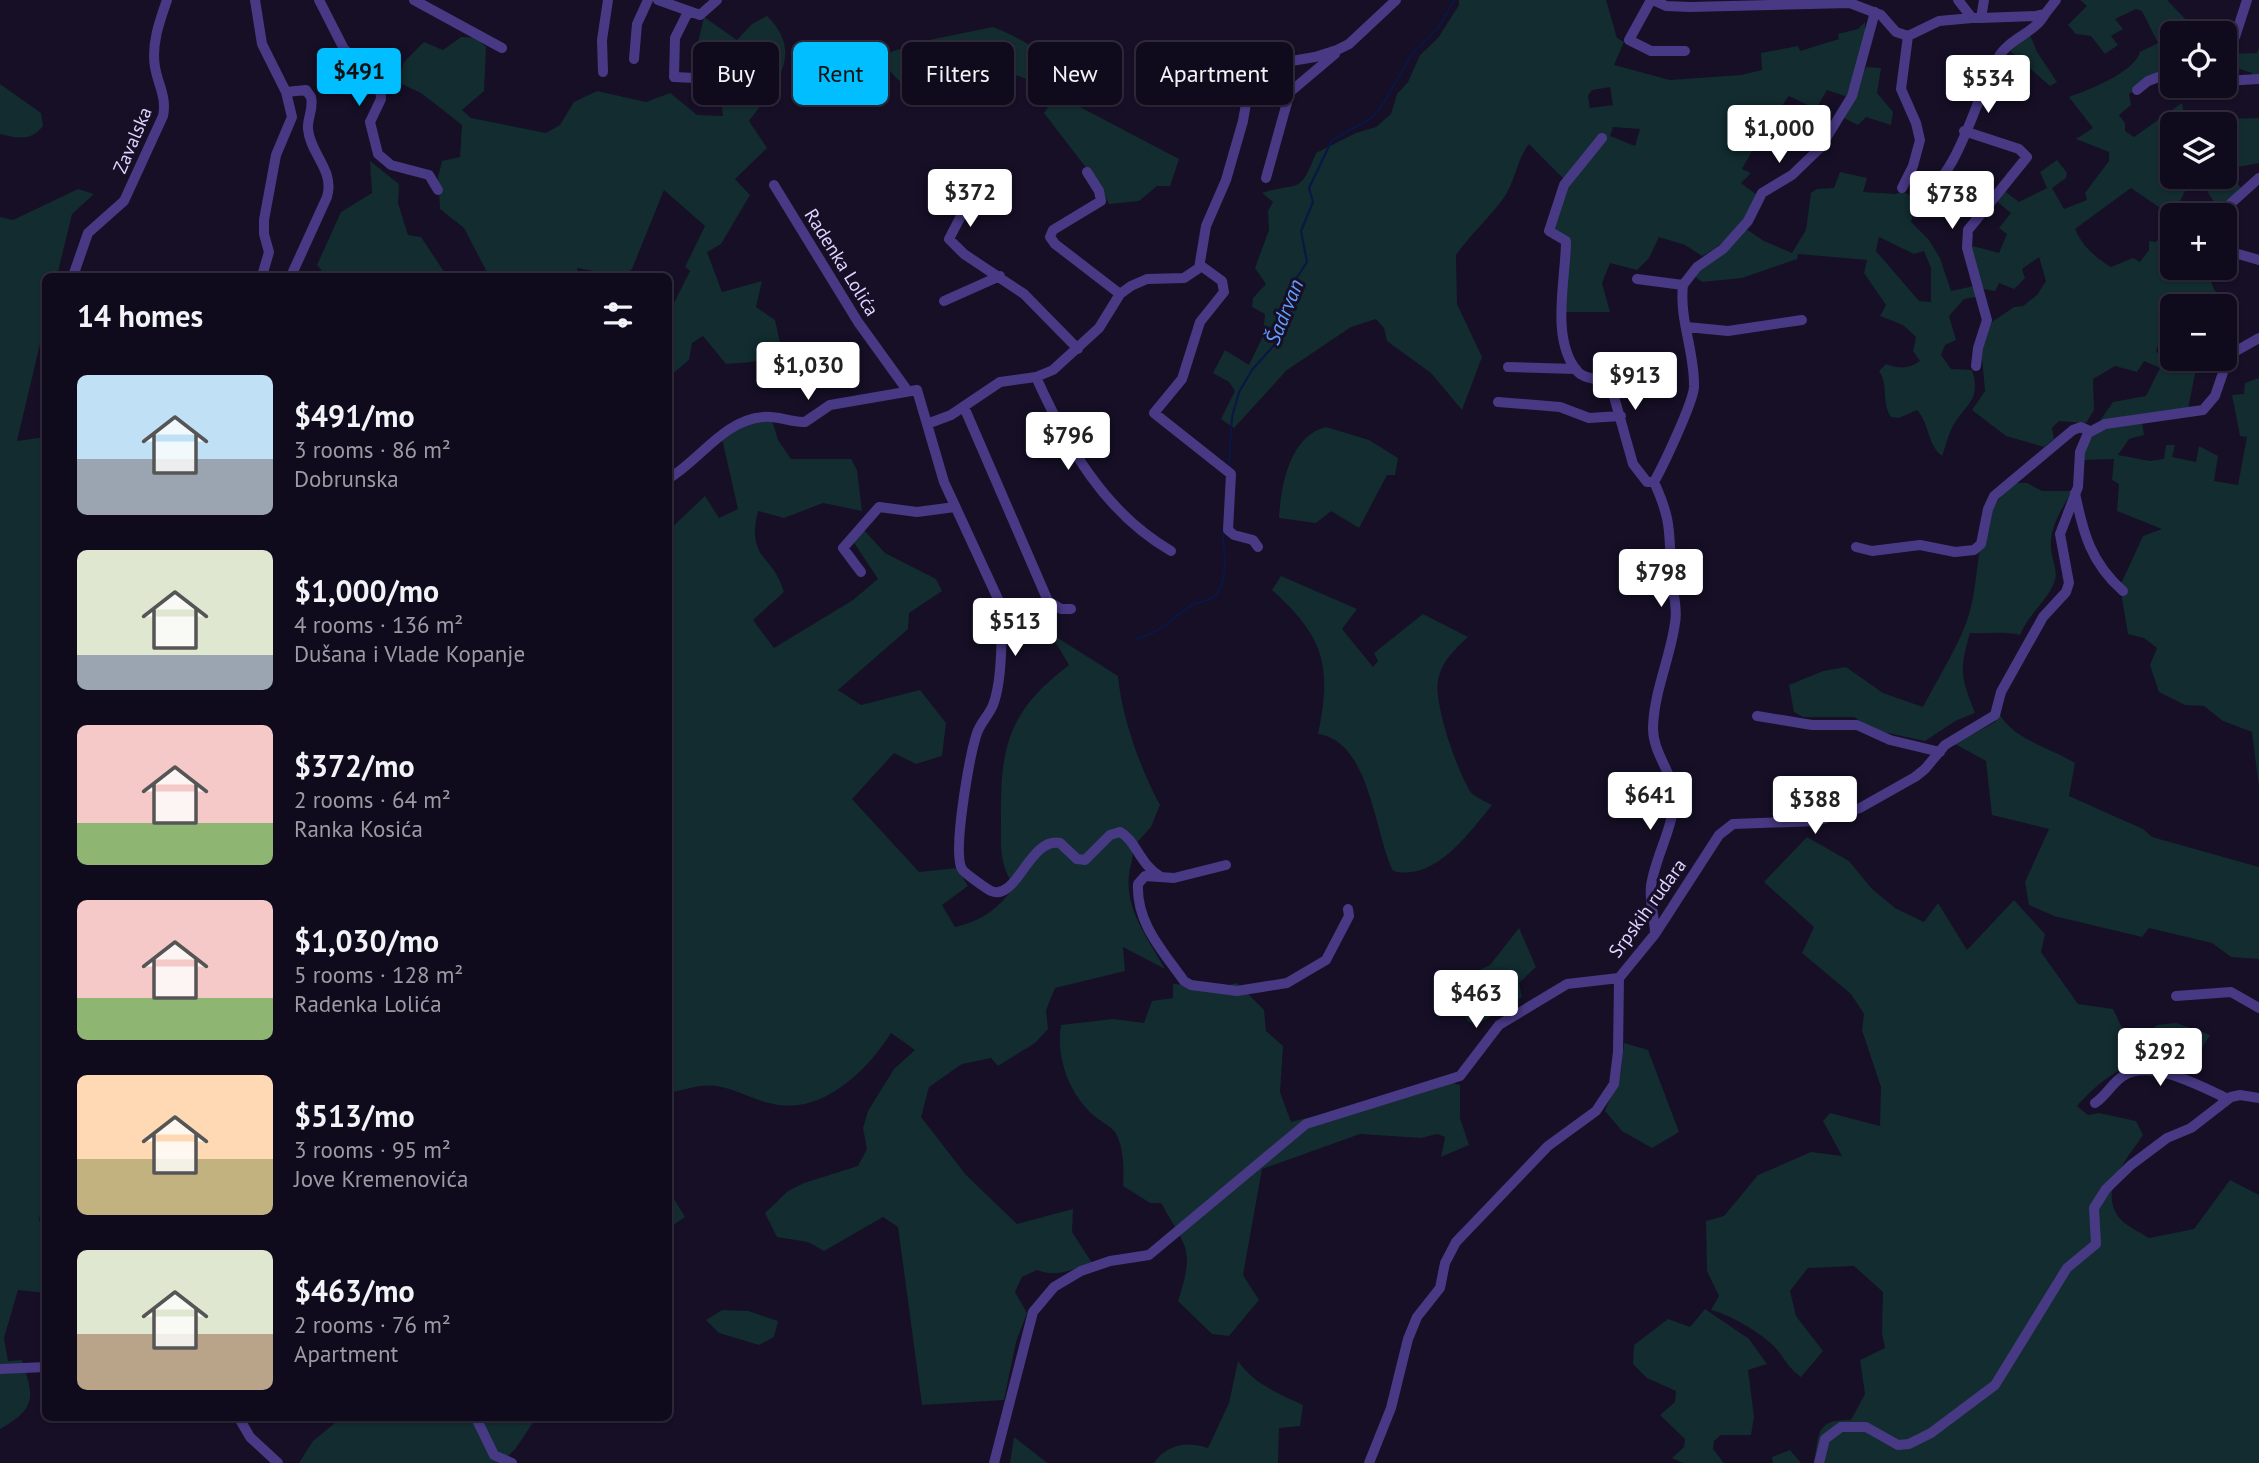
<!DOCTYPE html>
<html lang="en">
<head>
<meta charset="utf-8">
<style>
  :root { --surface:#100b1c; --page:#1e1929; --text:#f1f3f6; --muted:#9c9ba3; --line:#302b3b; --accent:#00beff }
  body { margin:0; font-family:"PT Sans",sans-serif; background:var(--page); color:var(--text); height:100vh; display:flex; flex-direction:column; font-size:26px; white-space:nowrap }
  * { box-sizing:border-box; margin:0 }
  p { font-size:23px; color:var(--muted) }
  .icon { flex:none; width:38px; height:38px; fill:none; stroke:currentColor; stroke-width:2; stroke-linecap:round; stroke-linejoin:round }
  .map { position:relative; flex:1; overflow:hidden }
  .sheet { position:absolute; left:42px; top:273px; width:630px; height:1148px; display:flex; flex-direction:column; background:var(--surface); border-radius:10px; box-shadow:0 2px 5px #0004,0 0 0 2px var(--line) }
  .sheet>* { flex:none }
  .top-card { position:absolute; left:693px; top:42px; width:665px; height:63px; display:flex; gap:14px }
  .fabs { position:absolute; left:2160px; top:21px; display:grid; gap:14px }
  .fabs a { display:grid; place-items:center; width:77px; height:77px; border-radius:10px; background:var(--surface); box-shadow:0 2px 5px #0004,0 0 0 2px var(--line); font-size:35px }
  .price { position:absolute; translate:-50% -60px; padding:0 16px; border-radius:7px; background:#fff; color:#222; font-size:23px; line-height:46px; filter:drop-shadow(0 2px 4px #0008) }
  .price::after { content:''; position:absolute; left:50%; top:42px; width:21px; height:16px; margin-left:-10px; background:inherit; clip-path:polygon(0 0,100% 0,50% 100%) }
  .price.current { background:var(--accent); color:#111 }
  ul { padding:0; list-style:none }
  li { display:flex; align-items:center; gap:21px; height:175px; padding:0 35px }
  li span { display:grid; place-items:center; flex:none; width:196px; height:140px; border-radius:10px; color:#555 }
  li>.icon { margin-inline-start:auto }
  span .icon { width:84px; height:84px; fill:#fffc; stroke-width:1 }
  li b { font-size:30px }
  h2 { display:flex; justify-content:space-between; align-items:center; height:84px; padding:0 35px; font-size:30px }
  .tag { padding:0 24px; border-radius:10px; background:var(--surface); box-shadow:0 2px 5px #0004,0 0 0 2px var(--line); font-size:24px; line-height:63px }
  .tag.current { background:var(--accent); color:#111 }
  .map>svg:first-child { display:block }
</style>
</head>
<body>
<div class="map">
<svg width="2259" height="1463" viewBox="0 0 2259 1463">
  <rect width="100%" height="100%" fill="#160f26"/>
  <path fill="#122c30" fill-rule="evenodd" d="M1459 0H1606L1617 38 1624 42 1614 65 1670 80 1741 75 1762 70 1761 53 1798 46 1800 51 1839 39 1838 34 1858 29 1865 22V43L1848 97 1827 90 1816 109 1789 96 1763 131 1742 169 1751 173 1741 183 1757 195C1747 221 1726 244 1702 256L1685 245 1659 237 1649 258 1637 270 1610 263 1602 283 1610 312H1566L1565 296 1571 239 1552 231 1565 180 1529 144C1516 161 1516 181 1503 199 1489 218 1471 234 1456 255L1457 304 1482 357 1462 410 1431 373 1387 341 1384 328 1376 319 1351 327 1287 370 1234 428 1221 419 1235 391 1229 382 1213 373 1225 350 1249 365 1263 336 1265 314 1252 307 1253 298 1266 284 1255 268 1269 230 1268 211 1273 202 1262 193C1298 181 1299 197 1316 153L1356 133 1376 127 1391 114 1397 94 1408 82 1420 55 1438 38 1459 5ZM1610 87 1613 105 1590 108 1588 96 1592 90ZM1613 127 1640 129 1635 146 1610 136Z
    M2080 0H2167L2194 28 2190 33H2172V68L2129 94 2131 105 2119 115 2125 123V131L2134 137 2182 103 2185 120 2259 118V163L2227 169 2244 192 2220 211 2198 177H2224V124H2172V177H2192L2179 203 2170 211 2163 210 2131 188 2075 229C2083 247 2095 257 2111 267L2133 258 2140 262 2149 250V241L2156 242 2164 230 2172 233V268H2207L2214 290 2221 296 2218 306H2172V339L2161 336 2156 352 2172 359H2198L2188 409 2099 422 2113 402 2146 396 2160 368 2144 361 2137 372 2115 366 2093 379 2094 410 2086 423 2059 421 2052 428 2054 439 2044 447 2006 436 1972 410 1985 391 1981 346 1992 322 2014 307 2023 306 2037 295 2046 281 2039 257 2022 269 2025 278 2014 289 1999 283 1995 291 1983 289 1969 245 1999 253 2007 234 1999 228 2011 213 1995 200 2003 190 2019 202 2047 188 2040 172 2057 160 2067 173 2066 178 2052 188 2064 209 2087 200 2085 193 2109 161V152L2076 139 2093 128 2069 97C2088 90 2134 73 2140 52L2158 43 2142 11 2136 9 2115 19 2123 29 2111 36 2118 45 2105 54 2091 36 2076 34 2068 25 2087 6Z
    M767 16C806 54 774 87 749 121L767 148 735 179 750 195 721 244 707 252 722 292 762 281 756 307 775 320 781 347C767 364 747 362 726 364L703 336 692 343 689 360 671 375 669 372V313L690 271 685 267 705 226 664 190 632 269 623 276 577 268 579 276H489L464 228 440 209 438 177 442 161 460 157 462 125 421 93 397 82 404 62 424 42 443 50 461 37 476 38 486 47 484 91 462 110 471 118 546 133 560 125 574 102 597 91 646 102 670 93 697 115 723 116 717 68 698 43 704 17 737 40 752 24Z
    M993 27C1030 41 1069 67 1080 107L1179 159 1170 186H1157L1139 201 1109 204 1100 186 1044 113 1054 98C1030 78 1008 66 977 78V88L920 102 876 57 924 41Z
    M2030 35 2037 52 2057 82 2050 86 2009 50Z
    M2259 48V76L2251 78 2252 73 2225 64 2229 54 2257 53Z
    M1866 67 1881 68 1877 93 1893 112 1891 125 1866 117 1858 125 1844 118Z
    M0 84 41 113 43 126C31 142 17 138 0 134Z
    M370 161 399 184 398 203 408 235 421 237 447 276H326L317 265 341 212 372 193Z
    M1840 172 1867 178 1863 192 1896 194 1902 191 1918 200 1911 222 1929 240 1940 258 1951 291 1974 286 1976 297 1964 299 1949 316 1956 340 1945 345 1941 355 1951 369 1972 370C1981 399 1968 402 1954 424 1948 434 1946 446 1942 456 1927 444 1930 425 1917 410L1899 418 1891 417C1881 402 1889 385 1879 371L1886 364C1899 369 1908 369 1920 361L1913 351 1916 337 1903 325 1880 316 1886 305 1864 273 1867 260 1798 254 1797 259 1742 278 1702 282 1693 275 1746 229 1764 241 1792 253 1806 230 1811 193 1817 189 1834 188ZM1879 237 1914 254 1924 251 1931 268V302L1919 301 1876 251Z
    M78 189 94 194 72 214 57 276H46L45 323 17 441 45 437 46 1180 39 1221 45 1222 46 1293 18 1290 4 1338 8 1361 22 1360C34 1397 37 1408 0 1429V217L13 220Z
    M2259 378V788L2252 732 2223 721 2204 706 2185 705 2159 692 2150 665 2157 648 2144 638 2128 634 2120 586 2143 536 2162 529 2117 511 2119 484 2112 480 2114 459 2082 460C2090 422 2109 426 2142 422L2144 435 2129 439 2118 455 2150 461 2164 459 2166 445H2175L2172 457 2196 462 2199 446 2218 456 2214 481 2238 485 2247 437 2240 436 2232 395 2244 394 2245 383Z
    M771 417 778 440 791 459H851L857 470 862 511 823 503 784 518 758 511C746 560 773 554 784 592L753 620 774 648 853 600 878 579 853 541 863 529 885 553 936 579 942 591 909 613 908 629 838 690 861 705 920 690 946 723 942 756 916 764 894 753 852 799 919 872 957 868 968 886 942 905 955 927C982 921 998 909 1014 887 999 862 1001 848 1001 820 1000 747 1008 711 1069 665L1050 633 1118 676C1122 718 1140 768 1160 805L1151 827 1132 848C1134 859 1130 865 1129 875 1125 910 1149 940 1165 969L1123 947 1125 971 1055 988 1046 1010 1048 1029 1035 1043 998 1066 991 1058 962 1064 929 1087 921 1117 966 1175 1017 1224 1073 1209 1072 1232 1092 1263C1072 1269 1058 1278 1037 1270L1022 1277 1015 1292 1027 1313 1016 1342 1004 1400 922 1405 898 1227 883 1217 824 1251 808 1242 777 1237 765 1213 788 1191 804 1183 858 1166 867 1149 863 1128 868 1111 894 1069 915 1050 891 1033C867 1071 822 1115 773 1104 754 1100 736 1089 716 1086 701 1084 683 1090 669 1093V530L705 496 719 518 738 509 720 430Z
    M1326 427 1369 440 1398 458 1395 475H1387L1359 528 1331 511 1316 523 1279 518C1281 484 1290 436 1326 427Z
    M2016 483H2027L2042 491H2072C2063 507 2049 528 2051 547 2051 558 2058 569 2055 580 2050 598 2029 613 2020 635 2003 631 1988 634 1970 633 1959 671 1961 677 1975 713L1957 720 1925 741 1874 730 1854 717H1803L1794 712 1789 685 1823 671 1846 667 1883 693 1923 707C1937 680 1954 653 1965 626 1985 577 1968 517 2016 483Z
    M1281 576 1357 609 1342 629 1373 667 1378 661 1374 653 1423 614 1468 637C1455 649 1441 662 1438 681 1434 705 1457 770 1470 791 1474 797 1485 801 1492 805 1469 833 1435 882 1393 871 1374 832 1370 741 1318 734 1332 666 1325 638 1272 590Z
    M2000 715C2015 740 2051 748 2075 763L2069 796 2143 829 2152 837 2259 867V959L2231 957 2212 943 2149 928 2142 937 2054 916 2029 905 2025 882 2049 829 1992 815 1986 761 1955 744 1995 722Z
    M1807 837 1849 861 1872 889 1895 908 1924 922 1938 903 1967 950 2014 900 2045 934 2041 952 2078 1004 2113 1009 2123 1030 2150 1032 2157 1025 2176 1023 2210 1035 2186 1074C2178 1070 2170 1065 2161 1063 2130 1055 2095 1085 2077 1106L2088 1115 2099 1113 2136 1121 2143 1135C2128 1158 2100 1187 2117 1215 2123 1225 2140 1232 2149 1238L2194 1229 2230 1180 2259 1195V1463H1814C1819 1434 1815 1419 1851 1420L1865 1394 1860 1360 1885 1348 1882 1333 1883 1292 1854 1266 1808 1268 1790 1291 1796 1316 1823 1351 1801 1377C1790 1369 1786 1362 1779 1352 1766 1335 1731 1315 1711 1310L1719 1296 1707 1271 1706 1221 1724 1216 1758 1175 1811 1152 1842 1156 1823 1121 1830 1113 1880 1126 1881 1087 1862 1030 1864 1014 1851 994 1802 953 1814 927 1764 882Z
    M1519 928 1536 967 1519 983 1522 997 1480 1023 1468 1022 1454 990 1458 981 1490 965Z
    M1237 983 1264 1010 1266 1031 1283 1046 1280 1092 1291 1122 1449 1082 1460 1085V1118L1469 1145 1441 1157 1445 1137 1437 1134 1421 1138 1360 1134 1262 1169 1243 1275 1259 1300 1229 1336 1212 1334 1178 1301C1195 1248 1187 1249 1161 1203H1150L1123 1186C1124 1171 1124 1146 1115 1132 1110 1126 1099 1120 1093 1115 1068 1092 1056 1057 1061 1025L1113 1019 1144 1023 1152 1001 1173 998V984L1221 987Z
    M1624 1043 1648 1050 1679 1132 1652 1148 1622 1131 1605 1111 1621 1072Z
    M668 1189 685 1217 669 1228H668Z
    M1705 1309 1749 1339 1767 1364 1748 1370 1754 1417 1751 1435H1721L1714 1441 1713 1449 1724 1463H1683L1672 1458 1684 1447 1685 1439 1660 1415 1675 1402 1676 1391 1647 1378 1633 1364 1634 1345 1668 1319 1690 1327Z
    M722 1310 748 1311 778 1321 774 1337 759 1345 719 1333 706 1320Z
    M1238 1361C1255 1385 1278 1393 1303 1405L1300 1426 1279 1428 1278 1463H1154C1167 1444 1187 1441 1208 1448L1229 1403Z
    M341 1418H536L516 1448 501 1463H299L313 1441Z
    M1014 1437 1046 1462 1047 1463H1010Z
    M1790 1450 1801 1463H1773L1772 1457Z"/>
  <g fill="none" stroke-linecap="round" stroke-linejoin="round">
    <path stroke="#0a1644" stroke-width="2" d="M1229 465 1232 417 1239 392 1252 370 1276 343 1292 285 1307 262 1301 231 1313 202 1309 188 1332 140 1370 119 1380 109 1412 54 1439 27 1454 0
      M1136 639C1161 632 1167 623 1187 608 1194 602 1204 603 1212 598 1231 586 1223 549 1223 530"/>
    <path stroke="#483985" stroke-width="10" d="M255 0 262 44 286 92 292 117 276 155 264 220V234L269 252 262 276
      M319 0 344 49 372 72 380 84 381 99 370 122 378 154 391 165 429 175 438 190
      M414 0 502 48
      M658 0 700 15 717 0
      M1651 0 1629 40 1651 51H1685
      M1653 0 1666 6 1690 7 1850 3 1881 15 1896 32 1908 36
      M1958 0 1972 18H1981L2036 16 2045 14 2056 0
      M688 12 675 38 674 77 716 79
      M1981 18 1984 0
      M2235 37 2247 0
      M634 59 637 24 648 0
      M603 72 602 40 608 0
      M2224 81 2259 79
      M2137 90 2148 81 2172 72
      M286 92 306 90 311 97C314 109 307 118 308 129 310 154 335 170 327 197L291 276
      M1964 131 2019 149 2027 157 1968 230 1967 248 1987 320 1978 348 1976 366
      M1602 138 1564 185 1549 231 1566 241C1566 279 1550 338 1577 371 1586 382 1602 376 1611 386L1633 464 1647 482H1654C1663 466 1693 403 1694 387 1695 352 1679 320 1683 285
      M1087 172 1099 191 1101 201 1053 230 1050 237 1055 244 1120 294
      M1266 178 1290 92 1335 54
      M978 183 949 239 964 254 1024 294 1078 349
      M774 185 858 322 907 390
      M1902 188 1913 166 1920 140 1916 123 1901 89 1908 36 1939 21 1972 18
      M1918 197C1959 180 1975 97 1998 58 2009 38 2034 34 2045 14
      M2218 215 2259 178
      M2224 250 2259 260
      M1200 265 1222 281 1224 292 1200 322 1182 379 1154 413 1231 474 1228 530 1234 535 1253 540 1258 547
      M73 276 88 233 124 201 163 116C167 97 158 85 155 67 151 44 160 20 167 0
      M1637 279 1683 285 1697 267 1723 249 1748 221 1762 193 1792 175 1820 148 1852 96 1875 12
      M944 301 1000 276
      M1687 327 1728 331 1802 320
      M1508 367 1576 369
      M1036 377C1067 446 1104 512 1171 551
      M1498 402 1560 407 1589 418 1621 416
      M964 407 1048 601 1061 609H1071
      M927 424 951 415 1000 382 1036 377 1053 370 1099 328 1120 294 1131 286 1147 279 1184 278 1199 268 1206 226 1226 180 1243 121 1247 98 1244 69 1315 57 1337 50 1349 44 1396 0
      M668 479C700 460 724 420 763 417 778 415 791 423 805 422L830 405 917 390 944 482 998 599C1004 623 1002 682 993 705 989 715 981 722 977 733 970 754 952 852 962 869 964 873 987 889 991 891 1017 902 1029 837 1060 843L1077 859 1085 860 1110 835 1120 832C1136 840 1139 864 1161 877
      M1654 482C1674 525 1668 537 1672 581 1673 595 1678 609 1675 623 1670 659 1654 691 1653 728 1653 755 1674 773 1674 798 1674 827 1655 857 1651 886 1649 902 1655 918 1655 934
      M2075 493C2083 533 2091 563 2123 591
      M1856 547 1872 551 1920 545 1955 552 1974 550 1981 544 1988 509 1994 496 2073 430 2081 427 2090 431
      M861 572 843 548 879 507 917 512 955 507
      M1757 716 1812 725H1857L1890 740 1940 752
      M1226 865 1174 878 1145 876 1138 884C1136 923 1163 951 1184 981L1191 985 1237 991 1287 983 1326 960 1349 916 1348 909
      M2176 996 2231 992 2259 1008
      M2095 1103C2106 1096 2112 1083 2123 1076 2151 1058 2202 1087 2228 1099
      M0 1369 46 1367
      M239 1418 250 1437 278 1463
      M476 1418 494 1455 512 1463
      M994 1463 1033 1312 1054 1287 1081 1271 1110 1261 1149 1255 1306 1124 1460 1076 1499 1025 1567 984 1619 978
      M1369 1463 1391 1408 1408 1339 1417 1317 1440 1288 1445 1263 1456 1242 1548 1146 1596 1111 1614 1084 1618 1052 1619 978 1655 934 1719 835 1733 824 1816 821 1860 808 1915 777 1925 769 1945 745 1995 715 2001 692 2043 617 2066 592 2069 583 2060 534 2078 487 2080 452 2088 433 2105 424 2203 410 2215 396 2229 355 2259 338
      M1819 1463 1825 1439 1841 1427H1866L1898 1445 1909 1444 1931 1433 1995 1385 2067 1268 2096 1244 2094 1208 2106 1189 2131 1165 2167 1138 2191 1128 2231 1097 2240 1095 2259 1098"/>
  </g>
  <g text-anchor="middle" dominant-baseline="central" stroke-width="6" stroke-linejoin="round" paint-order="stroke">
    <g font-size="19" fill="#dfd4ff" stroke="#160f26">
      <text transform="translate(132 140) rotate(-67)">Zavalska</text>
      <text transform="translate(842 262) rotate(58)">Radenka Lolića</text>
      <text transform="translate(1647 908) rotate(-54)">Srpskih rudara</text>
    </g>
    <g font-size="21" font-style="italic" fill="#629eff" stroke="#160f26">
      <text transform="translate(1284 312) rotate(-68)">Šadrvan</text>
    </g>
  </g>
</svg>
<div class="fabs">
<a><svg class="icon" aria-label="locate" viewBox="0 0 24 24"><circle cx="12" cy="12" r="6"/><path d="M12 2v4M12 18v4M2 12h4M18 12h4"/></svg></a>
<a><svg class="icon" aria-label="layers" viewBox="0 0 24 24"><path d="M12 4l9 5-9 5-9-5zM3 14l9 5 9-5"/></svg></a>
<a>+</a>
<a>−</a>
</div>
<b class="price current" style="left:359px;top:108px">$491</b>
<b class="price" style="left:1988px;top:115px">$534</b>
<b class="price" style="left:1779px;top:165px">$1,000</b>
<b class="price" style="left:970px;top:229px">$372</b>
<b class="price" style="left:1952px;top:231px">$738</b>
<b class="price" style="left:808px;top:402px">$1,030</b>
<b class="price" style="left:1635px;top:412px">$913</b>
<b class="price" style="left:1068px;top:472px">$796</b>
<b class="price" style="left:1661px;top:609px">$798</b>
<b class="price" style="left:1015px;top:658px">$513</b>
<b class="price" style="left:1650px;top:832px">$641</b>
<b class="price" style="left:1815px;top:836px">$388</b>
<b class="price" style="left:1476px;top:1030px">$463</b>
<b class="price" style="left:2160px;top:1088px">$292</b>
<div class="top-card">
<a class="tag">Buy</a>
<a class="tag current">Rent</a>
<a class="tag">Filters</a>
<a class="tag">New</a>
<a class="tag">Apartment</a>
</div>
<section class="sheet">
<h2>14 homes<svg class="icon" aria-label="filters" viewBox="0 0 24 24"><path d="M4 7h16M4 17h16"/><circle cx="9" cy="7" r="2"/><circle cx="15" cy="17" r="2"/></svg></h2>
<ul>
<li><span style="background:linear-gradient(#bfe0f5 60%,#9aa5b1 0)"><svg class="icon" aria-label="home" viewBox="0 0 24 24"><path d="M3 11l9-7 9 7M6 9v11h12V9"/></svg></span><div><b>$491/mo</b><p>3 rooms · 86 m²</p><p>Dobrunska</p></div></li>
<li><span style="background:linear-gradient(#dfe7d0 75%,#9aa5b1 0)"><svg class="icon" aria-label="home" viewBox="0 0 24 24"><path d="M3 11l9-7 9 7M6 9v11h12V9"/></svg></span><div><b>$1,000/mo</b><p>4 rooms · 136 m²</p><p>Dušana i Vlade Kopanje</p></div></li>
<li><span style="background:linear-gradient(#f6c9c9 70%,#8fb573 0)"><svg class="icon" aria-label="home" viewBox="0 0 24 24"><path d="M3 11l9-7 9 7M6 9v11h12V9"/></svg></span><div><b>$372/mo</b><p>2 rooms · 64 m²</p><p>Ranka Kosića</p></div></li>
<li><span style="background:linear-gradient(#f6c9c9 70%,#8fb573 0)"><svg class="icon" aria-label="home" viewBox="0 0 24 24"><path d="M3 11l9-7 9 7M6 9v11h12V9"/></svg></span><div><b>$1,030/mo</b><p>5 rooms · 128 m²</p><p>Radenka Lolića</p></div></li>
<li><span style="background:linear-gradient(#ffd9b3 60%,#c2b280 0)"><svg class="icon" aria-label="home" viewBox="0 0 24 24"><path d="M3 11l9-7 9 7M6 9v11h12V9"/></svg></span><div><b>$513/mo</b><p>3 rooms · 95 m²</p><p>Jove Kremenovića</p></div></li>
<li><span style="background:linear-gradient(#dfe7d0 60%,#b9a48a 0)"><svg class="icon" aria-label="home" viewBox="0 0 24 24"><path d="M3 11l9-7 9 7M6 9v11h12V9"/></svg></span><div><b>$463/mo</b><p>2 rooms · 76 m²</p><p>Apartment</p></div></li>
</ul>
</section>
</div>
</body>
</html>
